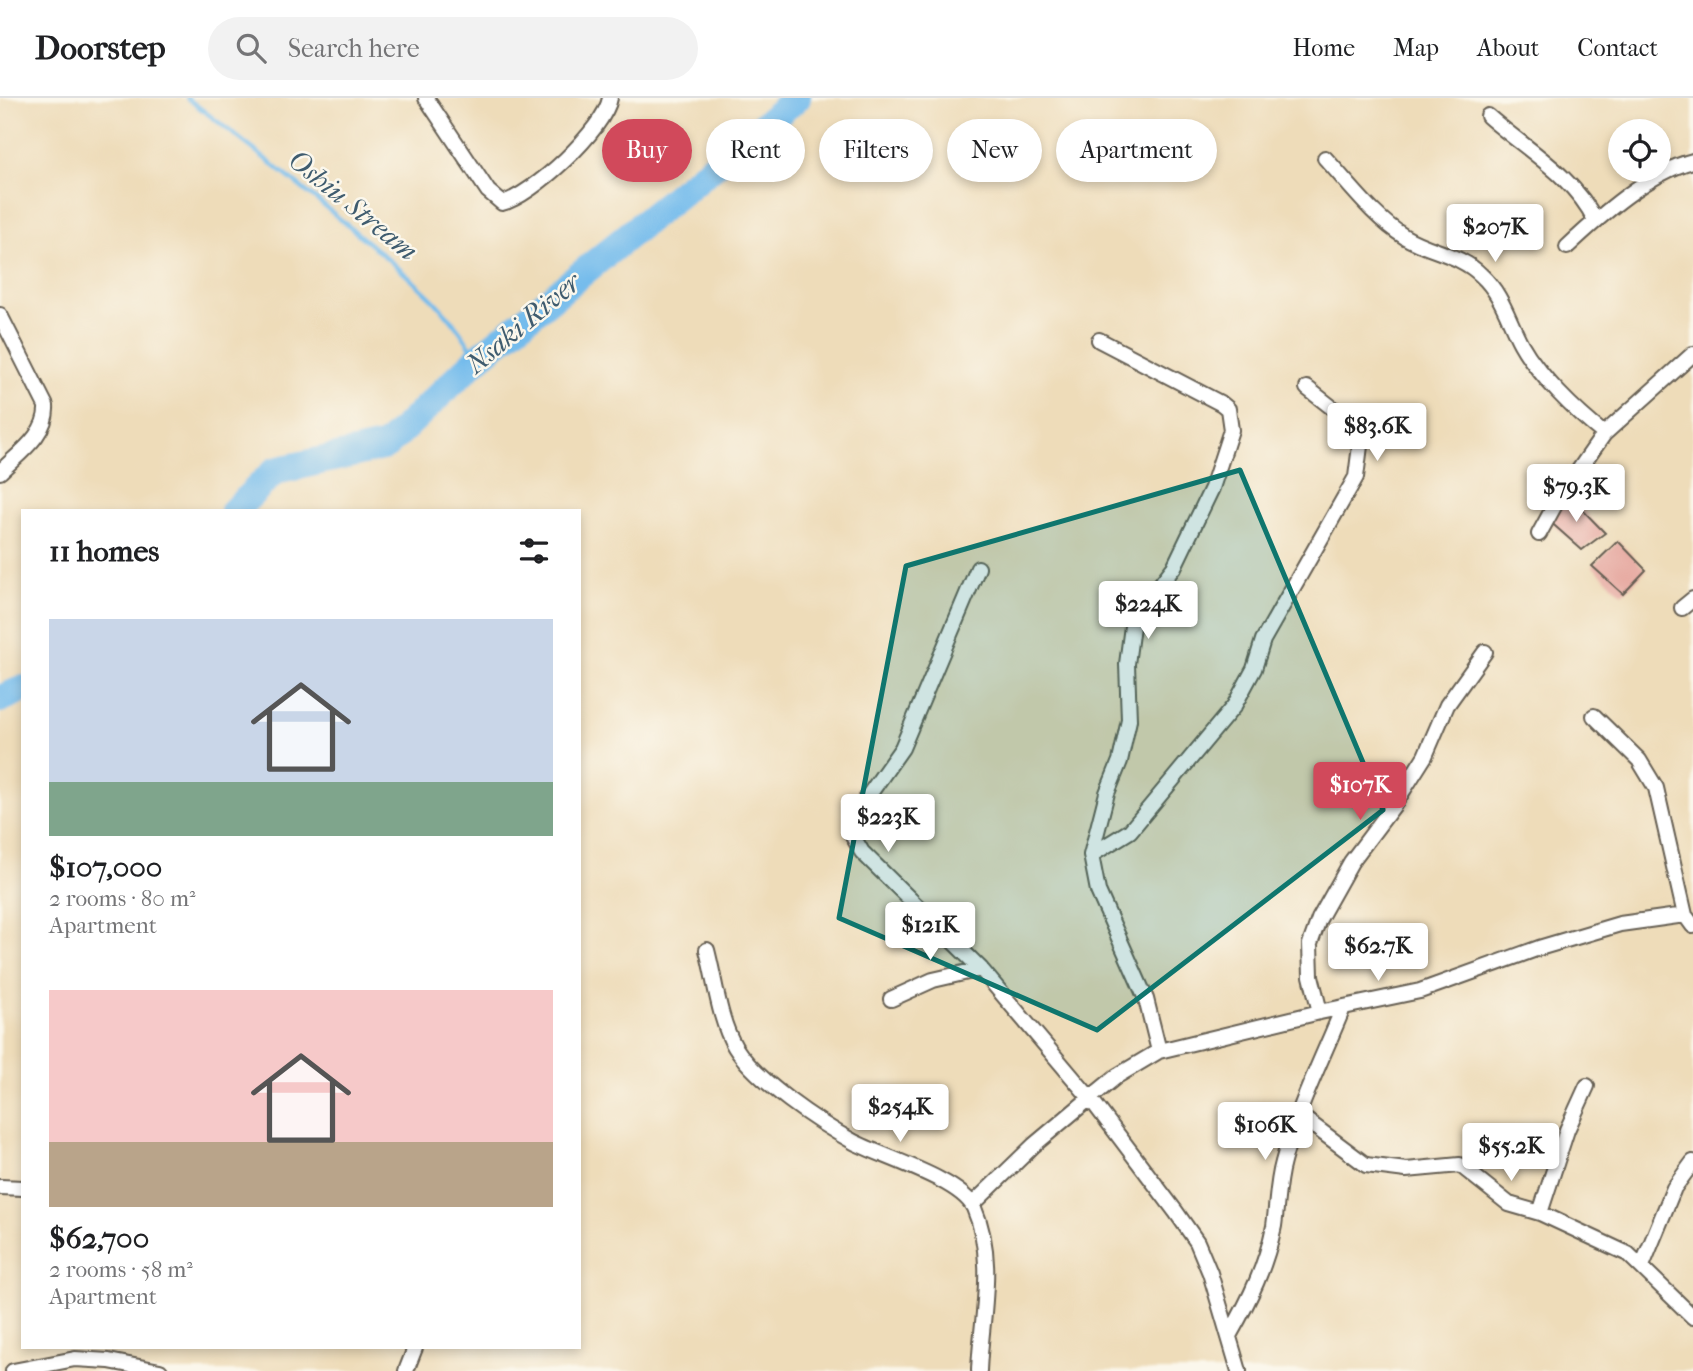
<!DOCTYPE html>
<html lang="en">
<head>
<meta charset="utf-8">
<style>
  :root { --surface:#fff; --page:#f2f2f2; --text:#202124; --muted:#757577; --line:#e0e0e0; --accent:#d1495b }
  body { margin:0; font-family:"IM FELL French Canon",serif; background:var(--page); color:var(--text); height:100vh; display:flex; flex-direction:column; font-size:26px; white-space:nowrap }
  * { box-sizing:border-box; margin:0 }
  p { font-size:23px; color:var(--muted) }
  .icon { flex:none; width:38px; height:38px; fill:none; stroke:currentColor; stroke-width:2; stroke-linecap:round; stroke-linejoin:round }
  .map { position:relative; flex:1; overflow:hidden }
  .drawer { position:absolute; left:21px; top:411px; width:560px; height:840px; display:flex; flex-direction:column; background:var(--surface); border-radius:0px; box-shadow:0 4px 10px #0003 }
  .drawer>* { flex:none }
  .guide { position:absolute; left:602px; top:21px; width:665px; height:63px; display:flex; gap:14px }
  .buttons { position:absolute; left:1608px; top:21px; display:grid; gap:14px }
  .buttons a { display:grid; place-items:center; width:63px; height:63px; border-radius:50%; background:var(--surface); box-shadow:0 4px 10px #0003; font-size:35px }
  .price { position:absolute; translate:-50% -60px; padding:0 16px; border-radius:7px; background:#fff; color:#222; font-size:23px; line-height:46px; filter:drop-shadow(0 2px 4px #0008) }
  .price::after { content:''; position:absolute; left:50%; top:42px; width:21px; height:16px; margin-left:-10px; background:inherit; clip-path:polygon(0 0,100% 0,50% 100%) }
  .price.on { background:var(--accent); color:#fff }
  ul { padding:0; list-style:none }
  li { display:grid; align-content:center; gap:14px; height:371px; padding:0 28px }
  li span { display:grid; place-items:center; height:217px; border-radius:0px; color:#555 }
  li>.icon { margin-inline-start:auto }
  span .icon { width:126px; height:126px; fill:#fffc; stroke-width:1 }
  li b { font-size:30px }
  h2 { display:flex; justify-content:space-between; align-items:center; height:84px; padding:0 28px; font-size:30px }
  .tag { padding:0 24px; border-radius:32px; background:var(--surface); box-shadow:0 4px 10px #0003; font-size:24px; line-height:63px }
  .tag.on { background:var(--accent); color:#fff }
  header { display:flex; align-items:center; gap:42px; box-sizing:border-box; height:98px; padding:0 35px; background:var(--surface); border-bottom:2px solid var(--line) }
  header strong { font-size:33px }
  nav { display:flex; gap:38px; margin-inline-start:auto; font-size:24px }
  .search { width:490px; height:63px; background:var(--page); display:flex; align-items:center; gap:18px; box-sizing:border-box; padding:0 24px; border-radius:38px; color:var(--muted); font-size:26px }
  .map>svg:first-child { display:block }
</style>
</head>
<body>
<header>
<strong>Doorstep</strong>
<div class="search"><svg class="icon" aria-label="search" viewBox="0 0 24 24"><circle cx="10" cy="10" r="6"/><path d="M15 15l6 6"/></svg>Search here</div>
<nav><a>Home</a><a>Map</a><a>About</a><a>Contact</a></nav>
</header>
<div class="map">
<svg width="1693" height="1273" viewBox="0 0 1693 1273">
  <rect width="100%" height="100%" fill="#fbf7ec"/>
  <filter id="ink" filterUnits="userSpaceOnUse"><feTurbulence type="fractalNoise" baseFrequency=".0143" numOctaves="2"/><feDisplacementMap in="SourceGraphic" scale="14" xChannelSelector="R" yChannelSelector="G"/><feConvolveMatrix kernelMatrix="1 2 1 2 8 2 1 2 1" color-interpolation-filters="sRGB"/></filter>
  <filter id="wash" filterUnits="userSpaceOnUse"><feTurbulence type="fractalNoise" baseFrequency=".00686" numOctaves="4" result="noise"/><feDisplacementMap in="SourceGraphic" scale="28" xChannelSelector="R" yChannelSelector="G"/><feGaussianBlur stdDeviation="1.57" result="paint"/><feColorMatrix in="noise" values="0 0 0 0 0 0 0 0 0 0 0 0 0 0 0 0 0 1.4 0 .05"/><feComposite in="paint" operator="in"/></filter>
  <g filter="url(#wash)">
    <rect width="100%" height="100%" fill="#eedcb9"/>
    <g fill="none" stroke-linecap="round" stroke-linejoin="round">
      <path stroke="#74bcec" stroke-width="4.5" d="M187 0C247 46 306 92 364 141 406 177 452 211 477 261"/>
      <path stroke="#74bcec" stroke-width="28" d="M234 413 275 373 386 348 477 261 797 0
        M0 601 23 591"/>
    </g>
    <g id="blocks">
      <path fill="#e7aba3" d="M1570 399 1605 435 1582 452 1547 421Z
        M1618 443 1646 472 1623 496 1592 468Z"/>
    </g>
  </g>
  <g filter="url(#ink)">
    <use href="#blocks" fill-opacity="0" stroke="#665f53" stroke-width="2"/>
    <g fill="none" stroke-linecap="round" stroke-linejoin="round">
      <defs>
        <path id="minor" d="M426 0 488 93 502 105C532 98 605 31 610 0
          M1488 18C1524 50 1574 78 1595 122
          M1325 60C1350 87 1374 120 1405 139 1430 154 1460 156 1481 177 1502 196 1508 222 1521 246 1539 278 1575 313 1604 336
          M1567 149C1600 118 1649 74 1693 63
          M0 217 46 308C48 336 18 356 0 374
          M1099 242 1222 306 1228 311 1231 332 1212 390 1174 469 1142 510 1132 528 1127 566 1129 622 1120 663 1107 695 1091 757 1098 793 1146 901 1159 953
          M1539 436 1556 405 1604 336 1693 256
          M978 470 902 650 852 721 851 735 862 754 981 871 1090 1000 1176 1114 1197 1144 1210 1175 1239 1273
          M1682 510 1693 501
          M1594 618 1639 662 1656 690 1685 817 1693 828
          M1091 757 1130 733 1234 608 1254 571 1263 542 1356 379 1361 340 1349 323 1307 290
          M707 852C715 882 719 922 735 949 756 983 819 1025 854 1044 883 1059 961 1082 974 1110 997 1163 981 1218 979 1273
          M891 901 933 882 981 871
          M1320 914 1311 878 1310 846 1319 821 1351 764 1394 707 1425 658 1447 607 1485 554
          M1298 1016 1366 1067 1406 1072 1460 1067 1509 1106 1540 1115 1628 1156 1693 1219
          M0 1089 23 1090
          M972 1107 1034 1047 1090 1000 1117 978 1159 953 1320 914 1420 893 1539 850 1620 826 1685 817
          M1540 1115 1567 1032 1587 988
          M1642 1168 1674 1090 1693 1064
          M1230 1236C1250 1201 1266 1168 1274 1128 1277 1107 1277 1085 1283 1064 1297 1011 1322 961 1343 910
          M13 1273 75 1261 109 1263 160 1273
          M406 1273 415 1250"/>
      </defs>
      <use href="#minor" stroke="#665f53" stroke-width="18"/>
      <use href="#minor" stroke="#fff" stroke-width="14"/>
    </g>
  </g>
  <path fill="#0f766e" fill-opacity="0.2" stroke="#0f766e" stroke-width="5" stroke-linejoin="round" d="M1240 372 1383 712 1097 932 839 820 906 468Z"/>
  <g text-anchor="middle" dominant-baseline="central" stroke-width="5" stroke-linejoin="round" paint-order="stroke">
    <g font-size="28" font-style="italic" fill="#3f5c6f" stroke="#fbf7ec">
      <text transform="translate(353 107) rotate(39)">Oshiu Stream</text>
      <text transform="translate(523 225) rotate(-40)">Nsaki River</text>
    </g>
  </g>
</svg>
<div class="buttons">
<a><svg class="icon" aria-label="locate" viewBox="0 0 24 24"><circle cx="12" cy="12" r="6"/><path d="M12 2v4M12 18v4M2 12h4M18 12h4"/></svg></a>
</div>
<b class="price" style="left:1495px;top:166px">$207K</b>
<b class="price" style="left:1377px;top:365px">$83.6K</b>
<b class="price" style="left:1576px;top:426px">$79.3K</b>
<b class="price" style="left:1148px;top:543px">$224K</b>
<b class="price on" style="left:1360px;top:724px">$107K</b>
<b class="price" style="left:888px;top:756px">$223K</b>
<b class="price" style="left:930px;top:864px">$121K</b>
<b class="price" style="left:1378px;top:885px">$62.7K</b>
<b class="price" style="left:900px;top:1046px">$254K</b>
<b class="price" style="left:1265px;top:1064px">$106K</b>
<b class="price" style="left:1511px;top:1085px">$55.2K</b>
<div class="guide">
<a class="tag on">Buy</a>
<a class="tag">Rent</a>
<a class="tag">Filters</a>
<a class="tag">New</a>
<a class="tag">Apartment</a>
</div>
<section class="drawer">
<h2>11 homes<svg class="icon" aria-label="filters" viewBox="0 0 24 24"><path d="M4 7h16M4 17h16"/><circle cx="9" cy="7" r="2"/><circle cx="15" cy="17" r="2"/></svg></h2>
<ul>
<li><span style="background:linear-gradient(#c9d6e8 75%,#7fa58c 0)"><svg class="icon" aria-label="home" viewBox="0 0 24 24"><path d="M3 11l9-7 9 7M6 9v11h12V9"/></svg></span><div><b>$107,000</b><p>2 rooms · 80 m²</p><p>Apartment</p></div></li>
<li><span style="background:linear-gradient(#f6c9c9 70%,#b9a48a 0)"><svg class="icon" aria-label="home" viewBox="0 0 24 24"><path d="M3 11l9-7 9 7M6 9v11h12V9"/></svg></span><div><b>$62,700</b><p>2 rooms · 58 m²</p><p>Apartment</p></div></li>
</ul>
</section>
</div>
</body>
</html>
